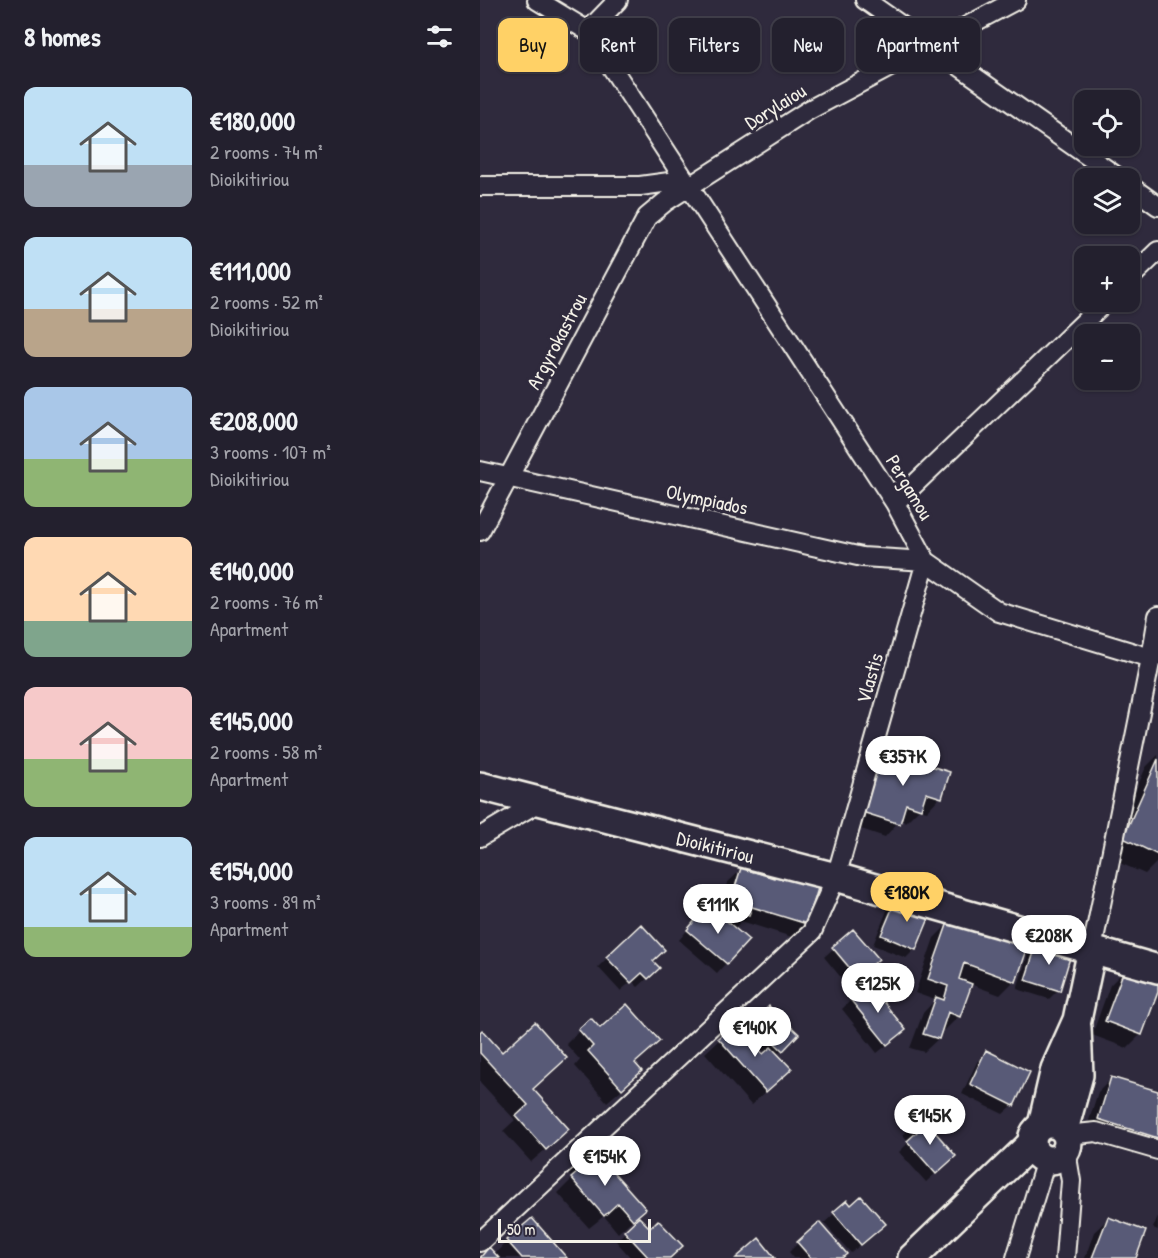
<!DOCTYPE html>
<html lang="en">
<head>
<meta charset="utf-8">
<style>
  :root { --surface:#23202e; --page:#2b2836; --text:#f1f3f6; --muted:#a3a3aa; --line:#403e4a; --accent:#ffd166 }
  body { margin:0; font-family:"Patrick Hand",sans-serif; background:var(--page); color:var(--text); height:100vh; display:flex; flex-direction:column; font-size:22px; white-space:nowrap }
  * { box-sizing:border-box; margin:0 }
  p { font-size:20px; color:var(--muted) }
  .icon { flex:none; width:33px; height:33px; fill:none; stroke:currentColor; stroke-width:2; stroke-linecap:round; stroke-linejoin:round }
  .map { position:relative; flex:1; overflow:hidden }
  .side { display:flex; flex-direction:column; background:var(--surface); width:480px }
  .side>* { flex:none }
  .guide { position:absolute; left:18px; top:18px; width:570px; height:54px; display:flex; gap:12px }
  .buttons { position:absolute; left:594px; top:90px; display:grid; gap:12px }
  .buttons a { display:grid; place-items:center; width:66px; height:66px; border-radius:12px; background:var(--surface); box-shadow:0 2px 4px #0004,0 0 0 2px var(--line); font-size:30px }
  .scale { position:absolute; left:18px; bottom:15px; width:153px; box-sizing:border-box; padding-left:6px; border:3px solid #f4f1e8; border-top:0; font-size:16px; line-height:21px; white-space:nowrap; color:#f4f1e8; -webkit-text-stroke:4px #2f2a3d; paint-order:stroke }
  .price { position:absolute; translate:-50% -51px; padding:0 14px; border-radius:21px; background:#fff; color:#222; font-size:20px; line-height:39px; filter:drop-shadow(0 2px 3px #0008) }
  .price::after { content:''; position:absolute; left:50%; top:36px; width:18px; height:14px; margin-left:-9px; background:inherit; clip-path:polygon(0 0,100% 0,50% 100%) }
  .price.active { background:var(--accent); color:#111 }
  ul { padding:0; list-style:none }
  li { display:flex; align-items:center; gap:18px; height:150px; padding:0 24px }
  li span { display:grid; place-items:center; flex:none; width:168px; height:120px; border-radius:12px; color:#555 }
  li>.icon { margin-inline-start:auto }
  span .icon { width:72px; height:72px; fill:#fffc; stroke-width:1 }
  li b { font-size:26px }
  h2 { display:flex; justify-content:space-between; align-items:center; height:72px; padding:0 24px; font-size:26px }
  .tag { padding:0 21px; border-radius:12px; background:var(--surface); box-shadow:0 2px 4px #0004,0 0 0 2px var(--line); font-size:21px; line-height:54px }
  .tag.active { background:var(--accent); color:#111 }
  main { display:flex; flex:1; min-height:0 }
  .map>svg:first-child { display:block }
</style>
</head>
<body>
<main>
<section class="side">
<h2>8 homes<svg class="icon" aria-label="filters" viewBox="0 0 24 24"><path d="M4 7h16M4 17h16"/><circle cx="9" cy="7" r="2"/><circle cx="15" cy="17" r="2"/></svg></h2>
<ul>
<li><span style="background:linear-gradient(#bfe0f5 65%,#9aa5b1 0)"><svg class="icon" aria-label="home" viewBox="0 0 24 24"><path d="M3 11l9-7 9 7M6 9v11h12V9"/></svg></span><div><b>€180,000</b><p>2 rooms · 74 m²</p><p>Dioikitiriou</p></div></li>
<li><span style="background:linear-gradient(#bfe0f5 60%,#b9a48a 0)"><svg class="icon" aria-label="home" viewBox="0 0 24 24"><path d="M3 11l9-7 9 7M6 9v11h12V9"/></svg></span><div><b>€111,000</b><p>2 rooms · 52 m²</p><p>Dioikitiriou</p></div></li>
<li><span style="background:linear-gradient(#a9c7e8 60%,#8fb573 0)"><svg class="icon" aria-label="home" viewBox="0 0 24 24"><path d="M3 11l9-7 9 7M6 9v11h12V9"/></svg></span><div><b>€208,000</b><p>3 rooms · 107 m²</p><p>Dioikitiriou</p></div></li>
<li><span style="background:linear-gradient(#ffd9b3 70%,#7fa58c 0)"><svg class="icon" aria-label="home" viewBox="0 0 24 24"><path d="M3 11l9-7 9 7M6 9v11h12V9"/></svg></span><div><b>€140,000</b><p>2 rooms · 76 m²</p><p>Apartment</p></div></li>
<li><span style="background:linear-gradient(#f6c9c9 60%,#8fb573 0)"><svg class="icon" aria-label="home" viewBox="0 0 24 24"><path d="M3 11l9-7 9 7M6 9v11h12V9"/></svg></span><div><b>€145,000</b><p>2 rooms · 58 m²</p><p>Apartment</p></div></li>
<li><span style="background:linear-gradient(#bfe0f5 75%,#8fb573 0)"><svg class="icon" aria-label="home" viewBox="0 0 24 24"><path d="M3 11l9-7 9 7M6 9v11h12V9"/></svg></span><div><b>€154,000</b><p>3 rooms · 89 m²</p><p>Apartment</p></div></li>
</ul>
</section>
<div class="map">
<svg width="678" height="1258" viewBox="0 0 678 1258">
  <rect width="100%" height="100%" fill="#2f2a3d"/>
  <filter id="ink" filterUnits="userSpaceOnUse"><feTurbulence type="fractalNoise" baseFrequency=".0167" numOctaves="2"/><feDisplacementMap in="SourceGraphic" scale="12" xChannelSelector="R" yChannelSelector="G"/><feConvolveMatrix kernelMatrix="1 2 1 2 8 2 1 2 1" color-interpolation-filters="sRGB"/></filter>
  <g filter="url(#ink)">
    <path fill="#0007" fill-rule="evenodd" d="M410 755 460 797 447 811 439 809 426 822 420 820 405 837 369 825 399 766Z
      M678 755V861L665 874 626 857 666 767Z
      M261 870 289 879 298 870 326 924 312 937 261 921 254 929 267 940 237 973 199 940 219 916 238 915 247 883Z
      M417 899 435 949 426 958 393 945 408 908Z
      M499 921 534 981 520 995 490 984 479 1016 465 1030 461 1028 458 1039 444 1052 430 1048 443 1013 455 1000 435 993 454 938 468 924 489 932Z
      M373 931 388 968 368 986 344 957Z
      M558 942 578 990 569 999 537 989 549 951Z
      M127 958 171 961 169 977 158 987 152 981 140 991 118 967Z
      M644 971 678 984 661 1034 647 1048 612 1035 630 985Z
      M371 1000 415 1039 397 1053 362 1009Z
      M280 1017 317 1034 297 1055 296 1083 271 1105 225 1053 255 1025 264 1035ZM266 1035 287 1053 283 1056 265 1036Z
      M100 1030 154 1064 147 1085 127 1102 95 1066 100 1060 86 1044Z
      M0 1034 51 1090 73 1143 51 1162 23 1131 35 1120 0 1082Z
      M506 1052 533 1105 523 1114 482 1094 497 1062Z
      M632 1078 678 1093V1152L605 1133 618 1092Z
      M441 1118 465 1165 446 1182 419 1152 429 1142 423 1135Z
      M101 1160 164 1209 138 1233 124 1216 109 1228 78 1193 92 1179 88 1173Z
      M367 1202 394 1233 371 1253 344 1223Z
      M678 1216V1230L673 1228Z
      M159 1219 170 1230 188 1258H151L136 1241Z
      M628 1219 655 1258H605L614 1232Z
      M27 1241 85 1258H0L14 1255Z
      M318 1243 360 1258H314L309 1252Z"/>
    <path fill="#595a77" stroke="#f4f1e8" stroke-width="1.5" d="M410 753 470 772 462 798 446 793 441 809 426 804 420 824 382 812 397 764 406 766Z
      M678 759V855L643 838Z
      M261 868 294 878 297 869 340 882 327 924 272 907 269 915 248 909Z
      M417 897 452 911 436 950 401 935Z
      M228 905 269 940 247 964 207 930Z
      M499 919 551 938 536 982 484 963 479 979 492 984 480 1017 468 1012 459 1039 443 1034 456 997 464 1000 468 986 448 979 468 922 494 932Z
      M161 924 185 950 173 961 180 968 168 979 162 973 151 983 126 957Z
      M373 929 399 959 378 978 352 947Z
      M558 940 592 951 580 991 545 980Z
      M644 970 678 983V992L662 1035 625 1021Z
      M389 984 426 1030 407 1045 370 999Z
      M147 1004 180 1041 155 1063 162 1071 142 1089 108 1051 113 1046 98 1029 111 1018 120 1028Z
      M289 1006 319 1034 303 1051 273 1023Z
      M55 1022 87 1058 53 1089 89 1129 66 1150 36 1116 48 1105 0 1053V1032L2 1030 22 1052Z
      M255 1023 283 1054 291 1047 312 1069 286 1092 238 1038Z
      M506 1050 550 1072 534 1106 490 1084Z
      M631 1077 678 1091V1138L618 1119Z
      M441 1116 476 1156 456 1174 427 1141 437 1132 431 1125Z
      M112 1148 166 1209 153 1220 138 1203 124 1216 91 1178 106 1165 100 1159Z
      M381 1196 406 1224 381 1245 353 1212 367 1200 371 1205Z
      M159 1217 170 1228 178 1220 203 1246 190 1258H169L144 1231Z
      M628 1217 666 1231 656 1258H612Z
      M52 1218 87 1258H42L26 1240Z
      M339 1222 367 1254 362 1258H331L317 1242Z
      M279 1238 295 1258H256Z
      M9 1247 19 1258H0Z"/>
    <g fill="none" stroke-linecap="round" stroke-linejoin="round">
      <defs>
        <path id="street" d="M57 0 108 31 415 503 446 561 519 612 671 658 612 949
          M385 0 639 178
          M108 31 138 0
          M0 186H160L204 180
          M650 186 678 206
          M650 278 678 251
          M0 471 382 557 446 561 356 877 332 932 0 1242
          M415 503 625 302
          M0 531 167 217 185 202 329 110 536 0
          M678 616 671 658 678 656
          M0 837 59 802
          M587 1135 616 1132 678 1150
          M536 1258 566 1160
          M585 1258 591 1181 586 1151"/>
        <g id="secondary">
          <path id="s1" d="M0 786 356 877 678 969"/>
          <circle cx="570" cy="1142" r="18"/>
          <path d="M562 1125 575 1069 597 1020 612 949"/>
          <path d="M584 1130 599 1075 597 1028"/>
          <path d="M432 1258 552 1143"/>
        </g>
      </defs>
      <use href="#street" stroke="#f4f1e8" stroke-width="22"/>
      <use href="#secondary" stroke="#f4f1e8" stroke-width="32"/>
      <use href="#street" stroke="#2f2a3d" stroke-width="18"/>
      <use href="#secondary" stroke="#2f2a3d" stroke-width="27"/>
    </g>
  </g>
  <g text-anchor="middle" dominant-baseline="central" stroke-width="6" stroke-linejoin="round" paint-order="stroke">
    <g font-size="20" fill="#f4f1e8" stroke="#2f2a3d">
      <text transform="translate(295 106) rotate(-32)">Dorylaiou</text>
      <text transform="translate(76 341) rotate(-62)">Argyrokastrou</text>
      <text transform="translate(430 487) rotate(59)">Pergamou</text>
      <text transform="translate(227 499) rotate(12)">Olympiados</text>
      <text transform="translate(389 678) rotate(-74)">Vlastis</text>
      <text stroke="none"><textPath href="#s1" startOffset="243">Dioikitiriou</textPath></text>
    </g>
  </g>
</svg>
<div class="buttons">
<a><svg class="icon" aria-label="locate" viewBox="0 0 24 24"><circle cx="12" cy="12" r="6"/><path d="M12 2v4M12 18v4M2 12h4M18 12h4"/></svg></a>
<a><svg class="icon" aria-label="layers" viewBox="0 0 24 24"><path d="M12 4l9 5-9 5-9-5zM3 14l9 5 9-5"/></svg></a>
<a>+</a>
<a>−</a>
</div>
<div class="scale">50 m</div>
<b class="price" style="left:423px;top:787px">€357K</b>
<b class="price active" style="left:427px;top:923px">€180K</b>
<b class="price" style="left:238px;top:935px">€111K</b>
<b class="price" style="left:569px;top:966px">€208K</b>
<b class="price" style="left:398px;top:1014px">€125K</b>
<b class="price" style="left:275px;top:1058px">€140K</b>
<b class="price" style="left:450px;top:1146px">€145K</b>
<b class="price" style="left:125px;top:1187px">€154K</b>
<div class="guide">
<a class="tag active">Buy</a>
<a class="tag">Rent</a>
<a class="tag">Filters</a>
<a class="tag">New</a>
<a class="tag">Apartment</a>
</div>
</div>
</main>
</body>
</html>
